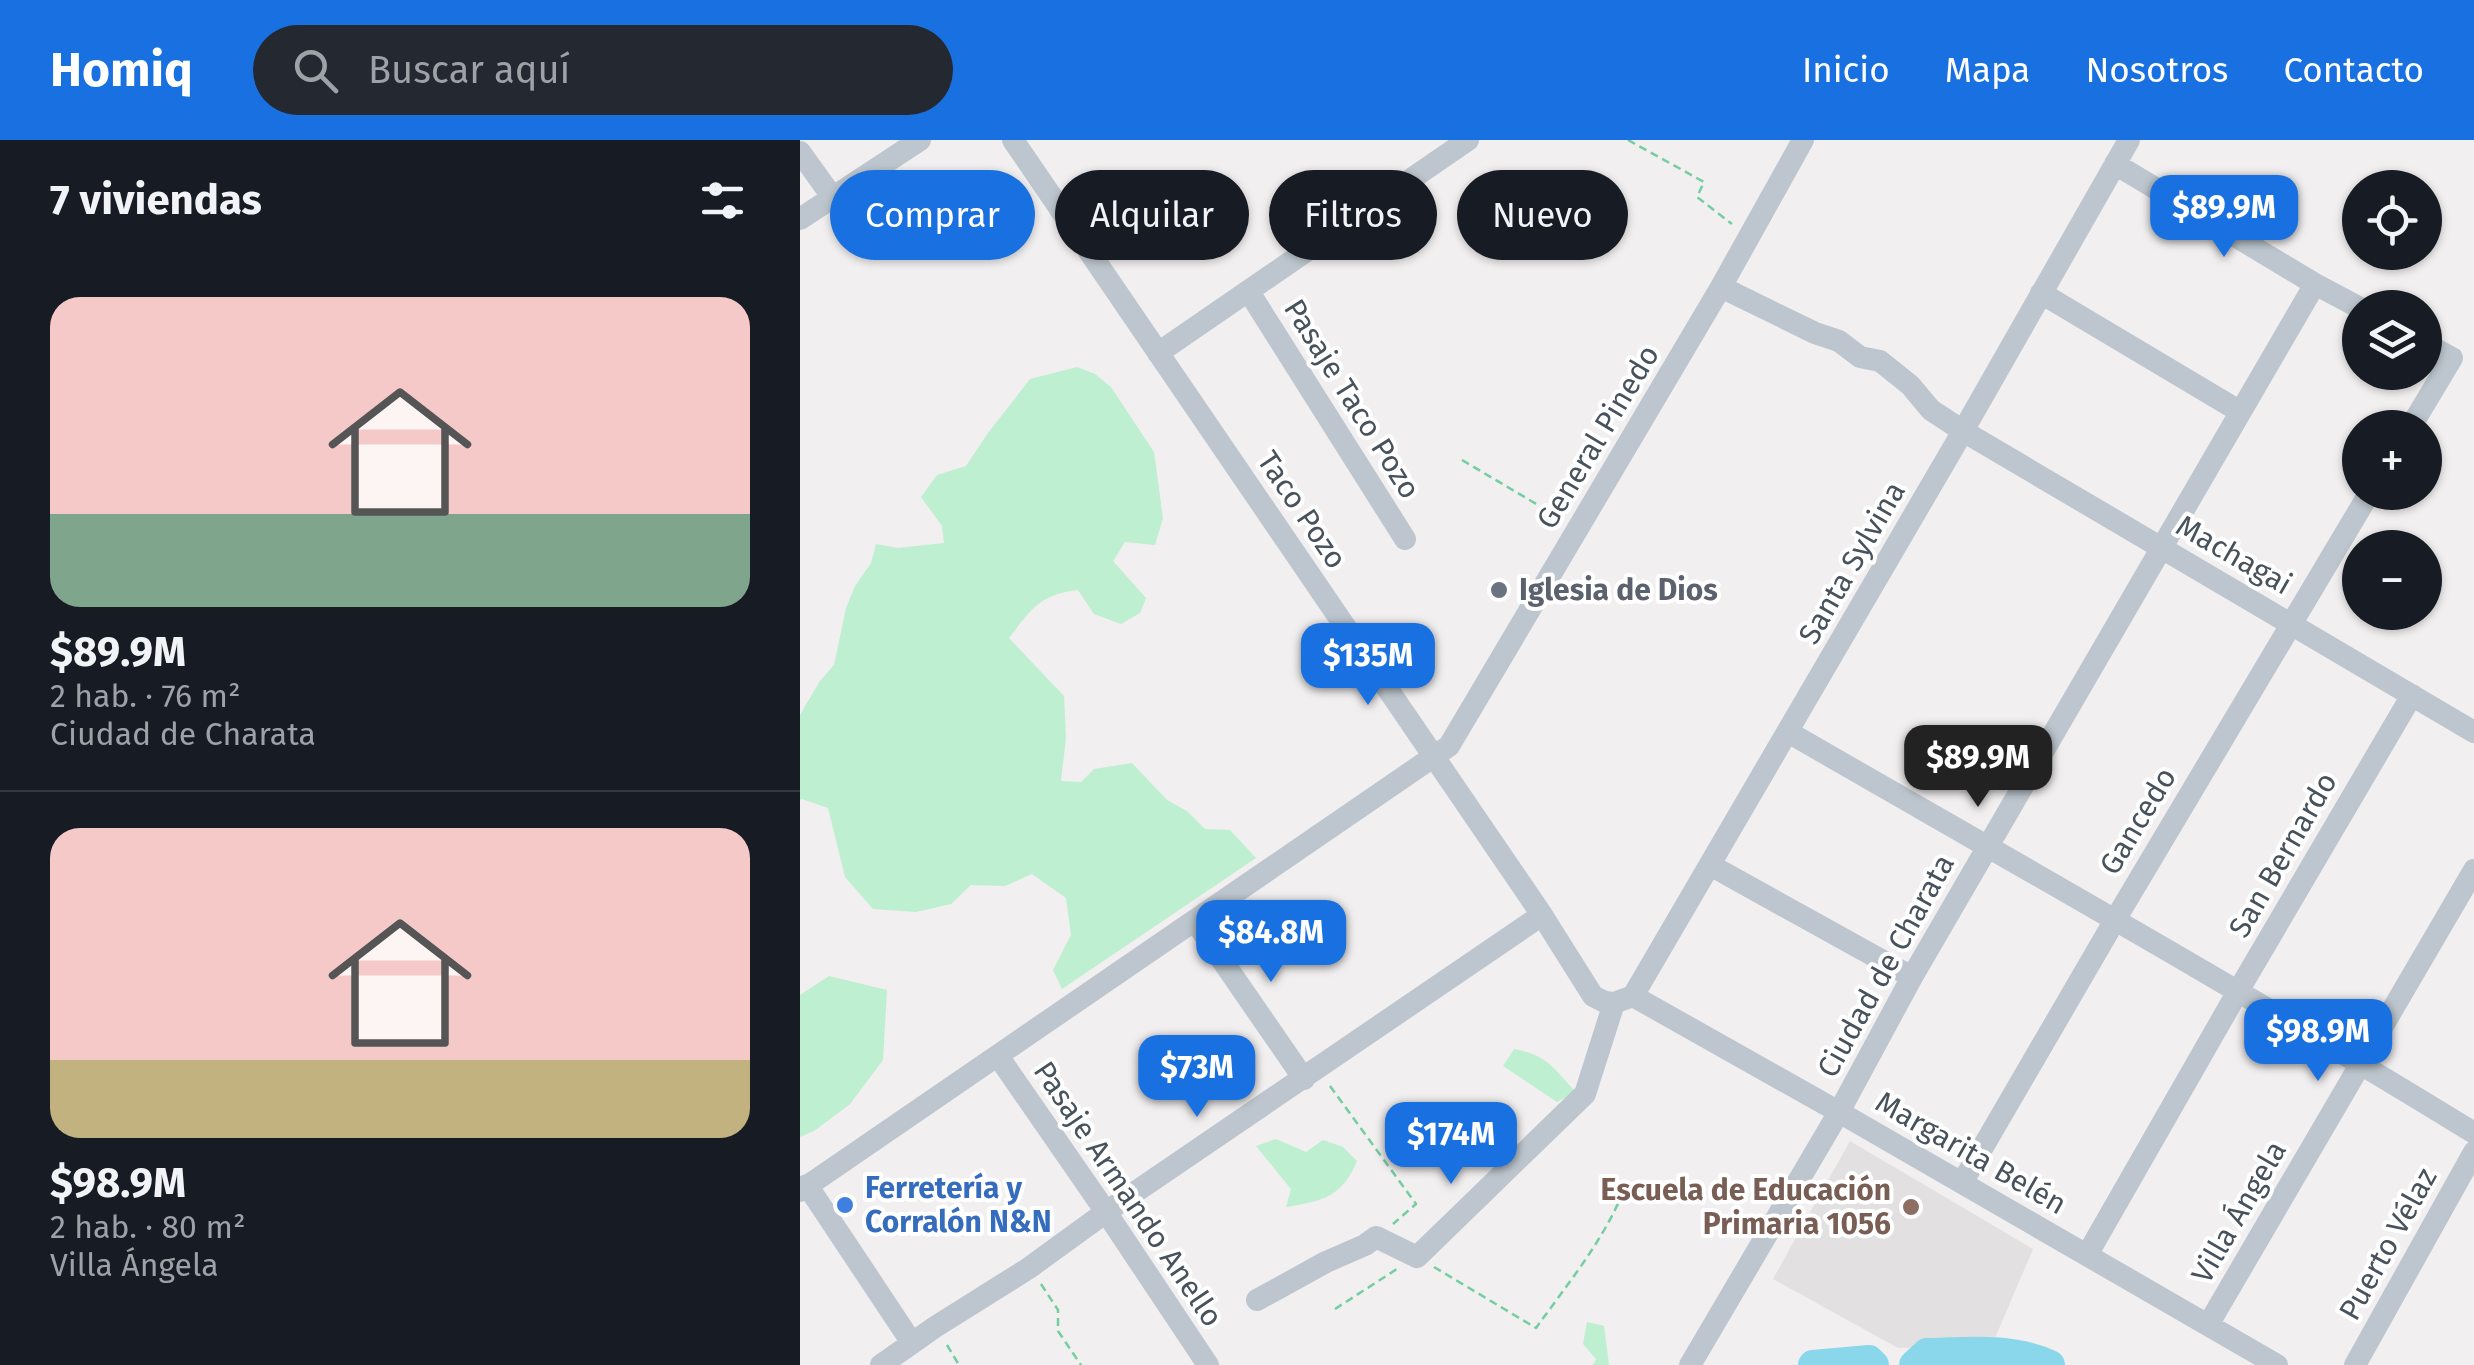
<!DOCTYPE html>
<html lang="es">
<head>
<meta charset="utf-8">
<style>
  :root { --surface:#171b24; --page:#242831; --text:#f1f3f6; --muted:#9ea1a6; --line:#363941; --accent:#1970e1 }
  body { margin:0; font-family:"Fira Sans",sans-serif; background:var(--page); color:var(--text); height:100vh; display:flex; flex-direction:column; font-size:38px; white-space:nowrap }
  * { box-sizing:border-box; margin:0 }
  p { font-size:32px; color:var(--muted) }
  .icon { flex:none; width:55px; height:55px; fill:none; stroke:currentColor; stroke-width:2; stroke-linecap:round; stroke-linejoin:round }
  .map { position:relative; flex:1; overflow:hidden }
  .side { display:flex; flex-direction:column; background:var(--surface); width:800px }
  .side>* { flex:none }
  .guide { position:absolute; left:30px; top:30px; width:950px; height:90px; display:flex; gap:20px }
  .controls { position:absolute; left:1542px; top:30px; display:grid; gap:20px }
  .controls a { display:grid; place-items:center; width:100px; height:100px; border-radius:50%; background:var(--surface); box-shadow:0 2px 8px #0004; font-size:50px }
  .price { position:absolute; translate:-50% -85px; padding:0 22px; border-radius:20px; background:var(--accent); color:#fff; font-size:32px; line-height:65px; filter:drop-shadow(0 2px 5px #0008) }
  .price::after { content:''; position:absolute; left:50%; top:60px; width:30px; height:22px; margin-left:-15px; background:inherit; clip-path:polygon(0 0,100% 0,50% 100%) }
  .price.selected { background:#222; color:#fff }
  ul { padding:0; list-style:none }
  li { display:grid; align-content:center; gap:20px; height:530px; padding:0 50px }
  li+li { border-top:2px solid var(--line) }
  li span { display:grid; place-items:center; height:310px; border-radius:30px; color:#555 }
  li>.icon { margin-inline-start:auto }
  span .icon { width:180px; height:180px; fill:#fffc; stroke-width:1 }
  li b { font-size:42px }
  h2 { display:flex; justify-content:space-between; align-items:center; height:120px; padding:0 50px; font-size:42px }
  .chip { padding:0 35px; border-radius:45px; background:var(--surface); box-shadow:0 2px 8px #0004; font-size:35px; line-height:90px }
  .chip.selected { background:var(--accent); color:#fff }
  header { display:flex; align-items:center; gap:60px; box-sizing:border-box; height:140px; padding:0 50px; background:var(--accent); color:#fff }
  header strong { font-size:48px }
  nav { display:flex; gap:55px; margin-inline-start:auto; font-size:35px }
  .search { width:700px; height:90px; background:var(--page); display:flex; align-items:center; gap:25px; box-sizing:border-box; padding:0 35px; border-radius:55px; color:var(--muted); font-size:38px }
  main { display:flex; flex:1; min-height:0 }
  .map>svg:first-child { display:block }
</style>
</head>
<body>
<header>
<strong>Homiq</strong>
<div class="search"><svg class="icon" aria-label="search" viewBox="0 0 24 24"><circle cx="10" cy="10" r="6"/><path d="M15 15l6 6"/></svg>Buscar aquí</div>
<nav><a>Inicio</a><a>Mapa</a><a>Nosotros</a><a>Contacto</a></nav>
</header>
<main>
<section class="side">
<h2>7 viviendas<svg class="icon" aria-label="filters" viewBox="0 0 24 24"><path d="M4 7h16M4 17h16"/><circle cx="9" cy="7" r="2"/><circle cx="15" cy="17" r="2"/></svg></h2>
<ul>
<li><span style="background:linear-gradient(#f6c9c9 70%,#7fa58c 0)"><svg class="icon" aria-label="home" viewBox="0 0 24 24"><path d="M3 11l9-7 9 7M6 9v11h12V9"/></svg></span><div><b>$89.9M</b><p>2 hab. · 76 m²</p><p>Ciudad de Charata</p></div></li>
<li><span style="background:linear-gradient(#f6c9c9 75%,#c2b280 0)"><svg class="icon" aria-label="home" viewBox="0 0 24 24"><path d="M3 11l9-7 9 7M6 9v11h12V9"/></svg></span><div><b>$98.9M</b><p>2 hab. · 80 m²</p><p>Villa Ángela</p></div></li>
</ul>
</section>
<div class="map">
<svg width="1674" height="1225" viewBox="0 0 1674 1225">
  <rect width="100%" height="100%" fill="#f1efef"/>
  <path fill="#e2e0e1" d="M1050 1001 1233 1109 1192 1205 1098 1208 973 1139Z"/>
  <path fill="#bdefd0" d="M277 227 295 234 311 247 354 312 363 378 355 405 325 402 313 421 346 458 340 473 321 484 294 474 278 450C241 454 231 469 209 498L264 556 266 598 261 641 281 642 294 629 332 623 367 660 387 671 405 689 430 690 456 718 262 849 253 830 271 795 266 758 232 734 205 746 171 745 151 764 116 772 73 769 45 737 28 668 2 659 0 660V575L20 541 34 525 46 468 55 446 71 423 76 404 98 408 144 403 142 386 121 357 137 335 166 326 188 293 230 239Z
    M29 836 87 850 83 920 50 964 14 991 0 997V855Z
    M714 909C748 915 754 929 776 952L757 962 703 926Z
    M476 999 506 1012 523 1000 543 1007 557 1021C542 1057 523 1061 486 1067L491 1049 456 1006Z
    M787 1182 804 1186 809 1225H793L796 1219 783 1204Z"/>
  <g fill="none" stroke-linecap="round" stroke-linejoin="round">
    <path stroke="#8ad7ec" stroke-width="30" d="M1013 1225 1069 1220 1074 1225
      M1114 1225 1127 1213C1168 1212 1212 1207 1250 1225"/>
    <path stroke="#75cda2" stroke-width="2.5" stroke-dasharray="8 5" stroke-linecap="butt" d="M828 0 904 42 897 57 932 84
      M662 320 760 378
      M530 946 616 1064 593 1084
      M634 1127 736 1188C769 1142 809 1094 827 1041
      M241 1144 258 1170V1191L281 1225
      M535 1169 597 1129
      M147 1205 159 1225"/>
    <path stroke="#bdc6ce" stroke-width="22" d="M213 0 742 775 793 856 805 862 814 863
      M0 12 33 58
      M1315 24 1515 144 1560 168
      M0 79 120 0
      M921 147 1015 193 1039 201 1060 217 1080 221 1110 245 1131 270 1163 291 1674 592
      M449 152 605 399
      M1241 153 1439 271
      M358 213 668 0
      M1610 288 1652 218 1625 203
      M988 592C1217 724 1448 854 1674 993
      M910 725 1112 837
      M395 781 504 939
      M833 856 1039 972 1477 1225
      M814 863 833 856 1163 291 1329 0
      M198 916 306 1072 408 1225
      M1162 1043 1315 780 1570 352
      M7 1045 112 1203
      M0 1051 649 606 921 147 1003 0
      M1287 1115 1437 853 1612 555
      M457 1160 526 1122 565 1105 576 1097 617 1117 785 954 814 863
      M1408 1185 1674 730
      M81 1225 135 1187 229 1128 306 1072 742 775
      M890 1225 1039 972 1112 837 1515 144
      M1555 1225 1674 1012"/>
  </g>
  <circle fill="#6b7280" stroke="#fff" stroke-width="4" cx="699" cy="450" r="10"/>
  <circle fill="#3f7fe0" stroke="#fff" stroke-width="4" cx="45" cy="1065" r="10"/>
  <circle fill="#8d6e63" stroke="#fff" stroke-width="4" cx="1111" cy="1067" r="10"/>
  <g text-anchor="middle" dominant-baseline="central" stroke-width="8" stroke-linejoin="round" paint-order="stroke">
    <g font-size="30" fill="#47525c" stroke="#fff">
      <text transform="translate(552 259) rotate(58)">Pasaje Taco Pozo</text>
      <text transform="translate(798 297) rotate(-59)">General Pinedo</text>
      <text transform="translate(502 370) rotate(56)">Taco Pozo</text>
      <text transform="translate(1434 415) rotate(30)">Machagai</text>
      <text transform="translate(1052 423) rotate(-60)">Santa Sylvina</text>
      <text transform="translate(1338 681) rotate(-59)">Gancedo</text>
      <text transform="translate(1483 715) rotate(-60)">San Bernardo</text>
      <text transform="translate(1086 826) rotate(-61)">Ciudad de Charata</text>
      <text transform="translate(1171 1013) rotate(30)">Margarita Belén</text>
      <text transform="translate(328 1054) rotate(56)">Pasaje Armando Anello</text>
      <text transform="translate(1439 1072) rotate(-60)">Villa Ángela</text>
      <text transform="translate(1588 1104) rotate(-61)">Puerto Vélaz</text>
    </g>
    <g font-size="30" font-weight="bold" fill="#5b616d" stroke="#fff" text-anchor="start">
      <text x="719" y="450">Iglesia de Dios</text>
    </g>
    <g font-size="30" font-weight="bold" fill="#366cbe" stroke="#fff" text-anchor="start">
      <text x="65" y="1048">Ferretería y<tspan x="65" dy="34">Corralón N&amp;N</tspan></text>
    </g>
    <g font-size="30" font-weight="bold" fill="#785e54" stroke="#fff" text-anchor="end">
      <text x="1091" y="1050">Escuela de Educación<tspan x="1091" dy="34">Primaria 1056</tspan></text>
    </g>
  </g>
</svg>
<div class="controls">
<a><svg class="icon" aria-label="locate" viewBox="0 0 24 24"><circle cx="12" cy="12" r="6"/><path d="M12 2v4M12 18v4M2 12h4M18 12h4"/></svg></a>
<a><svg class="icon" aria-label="layers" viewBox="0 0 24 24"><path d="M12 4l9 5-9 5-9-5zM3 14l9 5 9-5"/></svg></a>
<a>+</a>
<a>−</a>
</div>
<b class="price" style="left:1424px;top:120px">$89.9M</b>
<b class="price" style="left:568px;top:568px">$135M</b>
<b class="price selected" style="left:1178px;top:670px">$89.9M</b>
<b class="price" style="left:471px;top:845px">$84.8M</b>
<b class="price" style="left:1518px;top:944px">$98.9M</b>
<b class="price" style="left:397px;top:980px">$73M</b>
<b class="price" style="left:651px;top:1047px">$174M</b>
<div class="guide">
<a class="chip selected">Comprar</a>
<a class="chip">Alquilar</a>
<a class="chip">Filtros</a>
<a class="chip">Nuevo</a>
</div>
</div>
</main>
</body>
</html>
